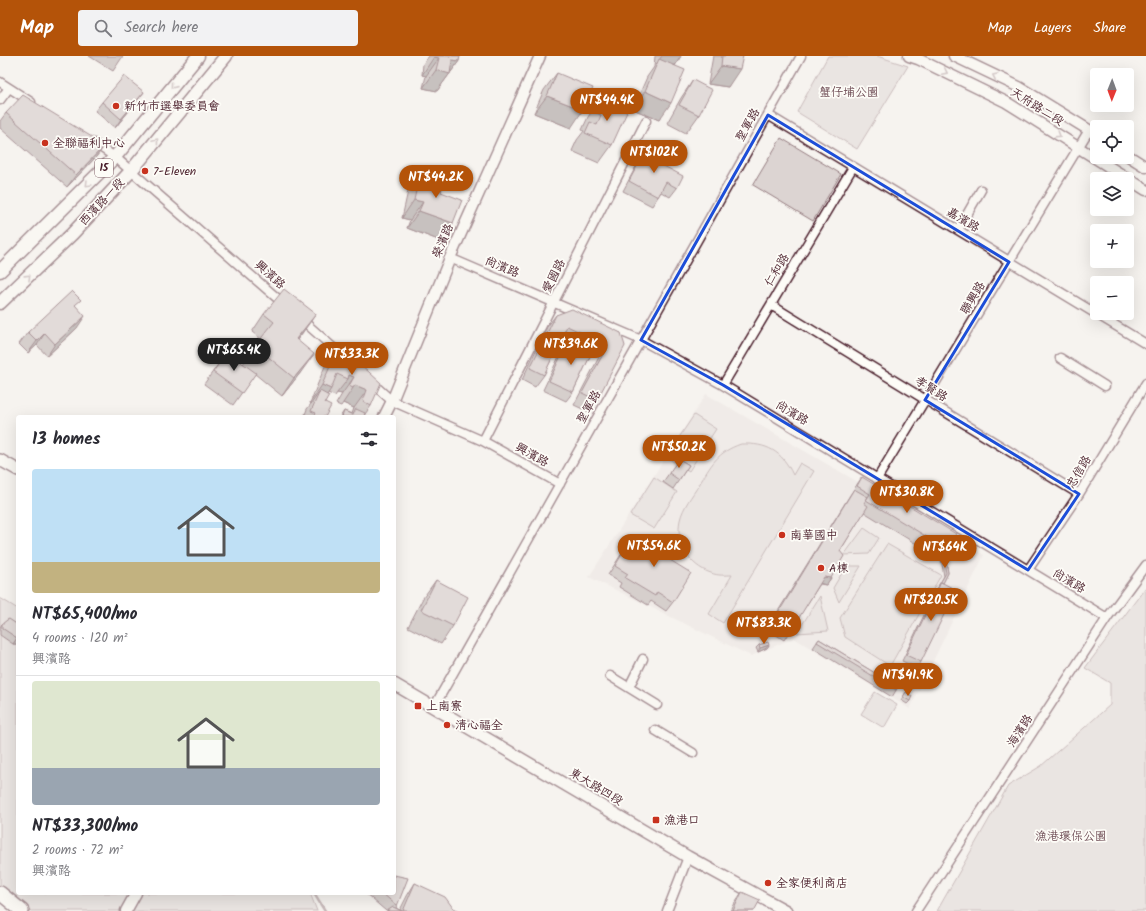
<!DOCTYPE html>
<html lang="en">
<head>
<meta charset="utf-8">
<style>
  :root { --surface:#fff; --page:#f2f2f3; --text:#2b2b33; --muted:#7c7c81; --line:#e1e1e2; --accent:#b45309 }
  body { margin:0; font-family:Kalam,"LXGW WenKai TC",sans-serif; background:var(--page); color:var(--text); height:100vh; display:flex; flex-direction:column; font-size:15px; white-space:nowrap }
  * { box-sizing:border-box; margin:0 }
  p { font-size:13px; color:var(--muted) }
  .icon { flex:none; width:22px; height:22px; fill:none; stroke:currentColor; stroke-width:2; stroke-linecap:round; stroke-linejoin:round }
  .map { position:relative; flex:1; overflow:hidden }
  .sheet { position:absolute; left:16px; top:359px; width:380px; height:480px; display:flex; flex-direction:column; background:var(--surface); border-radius:4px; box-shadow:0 4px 16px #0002 }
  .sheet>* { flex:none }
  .needle { width:26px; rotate:181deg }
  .controls { position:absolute; left:1090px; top:12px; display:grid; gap:8px }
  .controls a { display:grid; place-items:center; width:44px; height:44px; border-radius:4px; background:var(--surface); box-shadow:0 4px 16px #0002; font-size:20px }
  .price { position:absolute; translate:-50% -34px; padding:0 9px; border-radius:14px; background:var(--accent); color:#fff; font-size:13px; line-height:26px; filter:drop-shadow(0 1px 2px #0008) }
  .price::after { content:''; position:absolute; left:50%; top:24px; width:12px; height:9px; margin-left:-6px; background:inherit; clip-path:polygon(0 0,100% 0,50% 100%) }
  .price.on { background:#222; color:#fff }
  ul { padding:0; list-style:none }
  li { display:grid; align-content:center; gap:8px; height:212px; padding:0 16px }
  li+li { border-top:1px solid var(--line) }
  li span { display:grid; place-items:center; height:124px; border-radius:4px; color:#555 }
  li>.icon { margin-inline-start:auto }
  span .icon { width:72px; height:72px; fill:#fffc; stroke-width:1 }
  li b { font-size:17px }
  h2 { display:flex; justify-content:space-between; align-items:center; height:48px; padding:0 16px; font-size:17px }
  header { display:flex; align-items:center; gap:24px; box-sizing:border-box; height:56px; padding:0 20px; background:var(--accent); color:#fff }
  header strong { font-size:19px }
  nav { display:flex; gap:22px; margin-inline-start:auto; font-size:14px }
  .search { width:280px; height:36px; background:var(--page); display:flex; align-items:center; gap:10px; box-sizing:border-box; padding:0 14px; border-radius:4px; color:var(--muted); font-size:15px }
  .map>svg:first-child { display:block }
</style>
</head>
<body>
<header>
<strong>Map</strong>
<div class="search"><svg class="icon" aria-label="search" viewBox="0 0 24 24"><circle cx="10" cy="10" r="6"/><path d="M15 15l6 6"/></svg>Search here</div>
<nav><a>Map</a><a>Layers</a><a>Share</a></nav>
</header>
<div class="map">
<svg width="1146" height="855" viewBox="0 0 1146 855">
  <rect width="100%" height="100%" fill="#f6f3ef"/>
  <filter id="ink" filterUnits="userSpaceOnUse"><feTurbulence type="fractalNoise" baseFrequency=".025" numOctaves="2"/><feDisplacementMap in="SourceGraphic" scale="8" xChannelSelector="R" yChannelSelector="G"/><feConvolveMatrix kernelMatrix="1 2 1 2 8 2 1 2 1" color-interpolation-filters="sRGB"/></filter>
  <g filter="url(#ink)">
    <path fill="#e9e3e0" d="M706 338 984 499 910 653 794 582 751 600 589 521Z"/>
    <path fill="#dcd4d2" stroke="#937a7e" d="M828 0H877L908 10 857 93 797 56Z
      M781 82 841 118 813 165 753 129Z
      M694 359 716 373 689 415 666 401Z
      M741 388C767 387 782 395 793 419L800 407 814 415 723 567 709 558 732 519C725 519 718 520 711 517 689 510 675 486 680 464 683 451 692 440 699 429 711 409 717 396 741 388Z
      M654 421 677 436 654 473 630 459Z
      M864 472 879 482 869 498 844 499Z
      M887 488 941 519 890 610 845 581 840 562Z
      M846 510H861L839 546 833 532Z
      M1146 531V855H937L1008 730 1041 710 1110 649V627L1085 612Z
      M820 540 828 575 797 577Z
      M0 542 18 553V837H310L317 855H31L0 829Z
      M875 636 897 649 884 672 861 658Z"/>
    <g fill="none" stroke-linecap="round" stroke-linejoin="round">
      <path stroke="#8e7378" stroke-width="3" d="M314 837 325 855"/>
      <defs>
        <path id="minor" d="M0 26 31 46
          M0 44 9 32
          M768 59 1146 288
          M94 87 115 101 285 249
          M958 174 981 134
          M450 202 641 284 723 329 1107 562
          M771 249 1079 438
          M300 262 357 313
          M1060 302 1105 330
          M371 326 392 345 483 385 560 428
          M723 329 853 111
          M483 385 646 65
          M877 423 1089 74
          M1028 514 1079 438 1146 327
          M610 620 657 649
          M629 631 643 603
          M434 651 801 0
          M655 674 693 697
          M667 855 688 801
          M916 855 1107 562 1146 509"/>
        <path id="tertiary" d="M909 0 918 3 1006 46 1146 134
          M954 0 1019 31 1097 79
          M1127 99 1146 111
          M384 361 392 345 450 202 540 0
          M126 855 136 837"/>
        <path id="secondary" d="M0 404 18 414
          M394 628 688 801 786 855"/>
        <path id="primary" d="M0 215 115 101 198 0
          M0 247 72 178 131 115 226 0"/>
        <path id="trunk" d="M0 837 22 855"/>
      </defs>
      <use href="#minor" stroke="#4a1f2b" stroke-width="11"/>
      <use href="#tertiary" stroke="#4a1f2b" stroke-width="13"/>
      <use href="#secondary" stroke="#4a1f2b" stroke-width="14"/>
      <use href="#primary" stroke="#4a1f2b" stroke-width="15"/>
      <use href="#trunk" stroke="#4a1f2b" stroke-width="16"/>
      <use href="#minor" stroke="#fdfcf7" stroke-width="8"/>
      <use href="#tertiary" stroke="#fdfcf7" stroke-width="10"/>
      <use href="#secondary" stroke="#fdfcf7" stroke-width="11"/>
      <use href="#primary" stroke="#fdfcf7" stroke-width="12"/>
      <use href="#trunk" stroke="#fdfcf7" stroke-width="13"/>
    </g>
    <path fill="#afa4a3" stroke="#4a1f2b" d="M89 0H123L113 15Z
      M429 0H460L459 5 437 35 423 32 426 20 422 19 423 8Z
      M655 0H681L675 10 659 64 633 53 647 21 654 11Z
      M713 0H743L728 31 708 28Z
      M557 17 571 72 534 57 544 34Z
      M693 24 699 59 686 77 667 67 681 42Z
      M600 43 612 89 599 107 572 95 577 84 584 75 582 74 588 61Z
      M137 45 115 72 95 55 102 46Z
      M6 57 105 89 96 101 67 131 0 72V65Z
      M648 90 656 106 677 132 670 141 661 136 652 150 623 135 642 99Z
      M420 117 441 136 453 167 441 185 407 172 410 164 402 162 408 135Z
      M76 250 77 272 47 300 37 289 28 297 19 288 28 276Z
      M264 258 303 276 297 284 301 316 282 340 255 318 233 349 204 328 227 296 243 308 261 283 252 276Z
      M556 259 621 277 597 344 589 356 574 349 599 301 591 298 573 336 566 345 543 334 563 292 567 286 564 285 561 283 544 319 535 331 522 324 547 271Z
      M338 292 344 306 348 308 352 303 358 306 371 350 365 358 364 361H340L344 355 352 358 354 352 343 347 341 350 336 348 342 338 337 337 335 340 328 337 327 339 325 347V361H304L307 353 311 348 310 347 325 310Z
      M679 403 689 409 673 433 663 426Z
      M862 421 947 493 945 497 948 517 943 527 921 606 917 612 902 605 937 532 944 520 941 503 864 456 840 495 831 522 826 529 820 528 784 584 767 573 850 439Z
      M655 481 670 504 673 546 666 555 651 545 648 549 619 531 621 527 608 519 631 483 647 493Z
      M436 524 453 570 441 588 408 571 423 542Z
      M2 568 18 569V587L17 588H13L0 579V571Z
      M819 583 898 631 892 641 813 592Z
      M759 589H769L767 592 758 596 756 592Z
      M906 636 910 645 907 648 901 644Z
      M415 827 453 852 460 855H386L365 837H394L397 850 396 852 400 854 407 840Z
      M742 836 754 855H731L736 845Z"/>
    <path fill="#8e8685" stroke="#4a1f2b" d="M662 0H681L672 14 659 4Z
      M434 1 439 2 426 20 422 19Z
      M452 4 459 5 437 35 423 32 436 14Z
      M721 10 740 13 728 31 708 28Z
      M645 35 671 47 659 64 633 53Z
      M144 36 137 45 115 72 121 63Z
      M547 40 583 54 571 72 534 57Z
      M105 89 96 101 67 131 76 119Z
      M414 144 423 146 410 164 402 162Z
      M419 155 453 167 441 185 407 172Z
      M316 258 303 276 283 301 296 283Z
      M85 260 77 272 47 300 55 288Z
      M45 277 37 289 28 297 37 285Z
      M314 298 301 316 282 340 294 322Z
      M349 319 354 321 342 338 337 337 348 323Z
      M322 329 331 333 319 351 320 335 311 348 310 347Z
      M355 329 367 334 354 352 343 347Z
      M824 521 831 522 826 529 819 527Z
      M17 582H18V587L17 588H13Z
      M769 589 767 592 758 596 760 592Z"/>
    <path fill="#cbbfbe" stroke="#4a1f2b" d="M435 0H460L459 5 452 4 450 18 436 14 439 2 434 1Z
      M722 0H743L740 13 721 10Z
      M659 3 685 14 671 47 645 35Z
      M557 17 593 32 583 54 547 40Z
      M124 20 144 36 121 63 102 46Z
      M693 24 712 34 699 59 679 49Z
      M23 39 105 89 76 119 6 57Z
      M600 43 627 56 612 89 585 77 590 66 597 69 601 59 594 56Z
      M648 90 661 96 656 106 683 120 677 132 666 126 658 141 629 125Z
      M420 117 444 123 441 136 462 144 453 167 419 155 423 146 414 144Z
      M284 233 316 258 296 283 314 298 294 322 255 290 274 266 264 258Z
      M72 235 81 244 75 249 85 260 55 288 45 277 37 285 28 276Z
      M572 253 621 277 625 290 597 344 582 337 608 289 567 270 544 319 530 312 556 259Z
      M569 283 593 294 573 336 549 325Z
      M338 292 349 297 344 306 349 309 352 303 358 306 381 327 371 350 363 345 367 334 355 329 353 332 349 330 354 321 349 319 348 323 337 318 331 333 322 329Z
      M227 296 256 317 242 337 213 316Z
      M320 335 329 340 325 347 331 350 325 361H313L316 357 311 355Z
      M356 353 365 357 364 361H342L344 355 353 359Z
      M679 403 689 409 679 424 669 417Z
      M862 421 956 478 947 493 866 444 870 438 857 430Z
      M854 433 868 441 864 447 868 450 840 495 844 500 831 522 824 521 789 578 772 567Z
      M655 481 677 494 670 504 691 517 673 546 657 536 655 540 625 522 628 518 615 510 631 483 647 493Z
      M945 497 948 517 943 527 941 526 939 529 946 517 943 500Z
      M436 524 468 541 453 570 421 554Z
      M941 526 956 534 921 606 906 599Z
      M9 563 18 569V582H17L2 572V568L7 564Z
      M819 583 898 631 896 634 817 586Z
      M768 586 769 589 760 592 759 589Z
      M906 636 912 640 910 645 903 641Z
      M394 819 408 822 397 850 382 837H394Z
      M415 827 445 841 453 852 460 855H403Z
      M742 836 760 844 754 855H733Z
      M393 851 402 855H387Z"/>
    <defs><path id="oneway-chevron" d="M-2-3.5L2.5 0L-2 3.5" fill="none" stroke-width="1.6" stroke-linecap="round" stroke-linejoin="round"/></defs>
    <g stroke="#ac999b">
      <use href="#oneway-chevron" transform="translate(945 16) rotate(26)"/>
      <use href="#oneway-chevron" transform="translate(995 20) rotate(-155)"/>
      <use href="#oneway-chevron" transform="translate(173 30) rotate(129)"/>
      <use href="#oneway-chevron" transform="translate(1058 79) rotate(32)"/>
      <use href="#oneway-chevron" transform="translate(156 85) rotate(-50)"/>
      <use href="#oneway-chevron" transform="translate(88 128) rotate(135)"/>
      <use href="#oneway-chevron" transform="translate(28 221) rotate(-44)"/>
    </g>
  </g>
  <path d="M0 0H1146V855H0ZM768 59 1009 206 925 344 1079 438 1028 514 723 329 641 284Z" fill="#f6f3ef" fill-opacity=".55" fill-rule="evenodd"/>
  <path fill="none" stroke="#1d4ed8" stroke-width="3" stroke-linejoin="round" d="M768 59 1009 206 925 344 1079 438 1028 514 723 329 641 284Z"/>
  <g fill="#c8321e" stroke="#fdfcf7" stroke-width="1.5">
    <circle cx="116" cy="50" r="4"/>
    <circle cx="45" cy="87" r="4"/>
    <circle cx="145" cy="115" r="4"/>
    <circle cx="782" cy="479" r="4"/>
    <circle cx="821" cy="512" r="4"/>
    <rect x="414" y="646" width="8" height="8" rx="2"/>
    <circle cx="447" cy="669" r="4"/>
    <rect x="652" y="760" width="8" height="8" rx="2"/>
    <circle cx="768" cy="827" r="4"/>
  </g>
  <g text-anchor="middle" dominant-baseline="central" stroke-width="3.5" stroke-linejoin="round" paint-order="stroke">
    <rect fill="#fdfcf7" stroke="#806168" stroke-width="1" x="95" y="103" width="18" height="18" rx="3"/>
    <g font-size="11" font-weight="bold" fill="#4a1f2b">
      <text x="104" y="112">15</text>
    </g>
    <g font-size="12" fill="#6e4c55" stroke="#fdfcf7">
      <text x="849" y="36">蟹仔埔公園</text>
      <text x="1071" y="780">漁港環保公園</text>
    </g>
    <g font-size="12" fill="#4a1f2b" stroke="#fdfcf7" text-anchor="start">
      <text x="124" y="50">新竹市選舉委員會</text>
      <text x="53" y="87">全聯福利中心</text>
      <text x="153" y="115">7-Eleven</text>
      <text x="790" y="479">南華國中</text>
      <text x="829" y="512">A棟</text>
      <text x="426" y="650">上南寮</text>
      <text x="455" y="669">清心福全</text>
      <text x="664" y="764">漁港口</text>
      <text x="776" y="827">全家便利商店</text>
    </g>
    <g font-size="12" fill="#4a1f2b" stroke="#fdfcf7">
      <text transform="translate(1037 51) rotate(32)">天府路二段</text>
      <text transform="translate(748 69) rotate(-61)">聖軍路</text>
      <text transform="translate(102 146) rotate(-47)">西濱路一段</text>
      <text transform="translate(963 164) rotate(31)">嘉濱路</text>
      <text transform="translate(443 185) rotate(-67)">榮濱路</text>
      <text transform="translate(502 211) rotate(23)">尚濱路</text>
      <text transform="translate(777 214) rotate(-59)">仁和路</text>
      <text transform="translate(270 219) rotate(42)">興濱路</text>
      <text transform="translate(554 220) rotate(-63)">愛國路</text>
      <text transform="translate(973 242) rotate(-59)">聯興路</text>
      <text transform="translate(931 333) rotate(32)">孝賢路</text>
      <text transform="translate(589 351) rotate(-61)">聖軍路</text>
      <text transform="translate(792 357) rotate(31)">尚濱路</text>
      <text transform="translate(532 399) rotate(29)">興濱路</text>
      <text transform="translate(1079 416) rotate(-59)">忠信路</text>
      <text transform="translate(1069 525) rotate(31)">尚濱路</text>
      <text transform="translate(1020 675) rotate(-57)">海濱路</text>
      <text transform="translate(596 731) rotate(31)">東大路四段</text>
    </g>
  </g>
</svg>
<div class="controls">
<a><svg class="needle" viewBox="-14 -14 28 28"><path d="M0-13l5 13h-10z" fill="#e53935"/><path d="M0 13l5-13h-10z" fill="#7c7c81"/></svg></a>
<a><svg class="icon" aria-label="locate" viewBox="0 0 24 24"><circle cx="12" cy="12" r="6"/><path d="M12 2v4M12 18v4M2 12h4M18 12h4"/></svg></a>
<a><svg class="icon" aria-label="layers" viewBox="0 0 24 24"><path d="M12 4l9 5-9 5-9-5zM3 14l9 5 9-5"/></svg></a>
<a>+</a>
<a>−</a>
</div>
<b class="price" style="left:607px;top:66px">NT$44.4K</b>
<b class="price" style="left:654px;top:118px">NT$102K</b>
<b class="price" style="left:436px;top:143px">NT$44.2K</b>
<b class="price" style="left:571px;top:310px">NT$39.6K</b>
<b class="price on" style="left:234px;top:316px">NT$65.4K</b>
<b class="price" style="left:352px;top:320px">NT$33.3K</b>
<b class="price" style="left:679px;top:413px">NT$50.2K</b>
<b class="price" style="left:907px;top:458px">NT$30.8K</b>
<b class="price" style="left:654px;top:512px">NT$54.6K</b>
<b class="price" style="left:945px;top:513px">NT$64K</b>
<b class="price" style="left:931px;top:566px">NT$20.5K</b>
<b class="price" style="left:764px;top:589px">NT$83.3K</b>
<b class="price" style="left:908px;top:641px">NT$41.9K</b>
<section class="sheet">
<h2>13 homes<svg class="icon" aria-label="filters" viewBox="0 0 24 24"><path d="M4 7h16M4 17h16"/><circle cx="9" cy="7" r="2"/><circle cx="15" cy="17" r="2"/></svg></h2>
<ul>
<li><span style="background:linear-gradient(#bfe0f5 75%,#c2b280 0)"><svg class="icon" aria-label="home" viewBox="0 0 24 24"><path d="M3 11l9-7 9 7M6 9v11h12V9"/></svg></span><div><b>NT$65,400/mo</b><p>4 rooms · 120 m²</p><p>興濱路</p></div></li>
<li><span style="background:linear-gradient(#dfe7d0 70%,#9aa5b1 0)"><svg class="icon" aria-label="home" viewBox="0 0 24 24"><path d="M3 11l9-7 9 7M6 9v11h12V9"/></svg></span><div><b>NT$33,300/mo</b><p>2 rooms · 72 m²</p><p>興濱路</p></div></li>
</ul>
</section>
</div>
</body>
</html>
